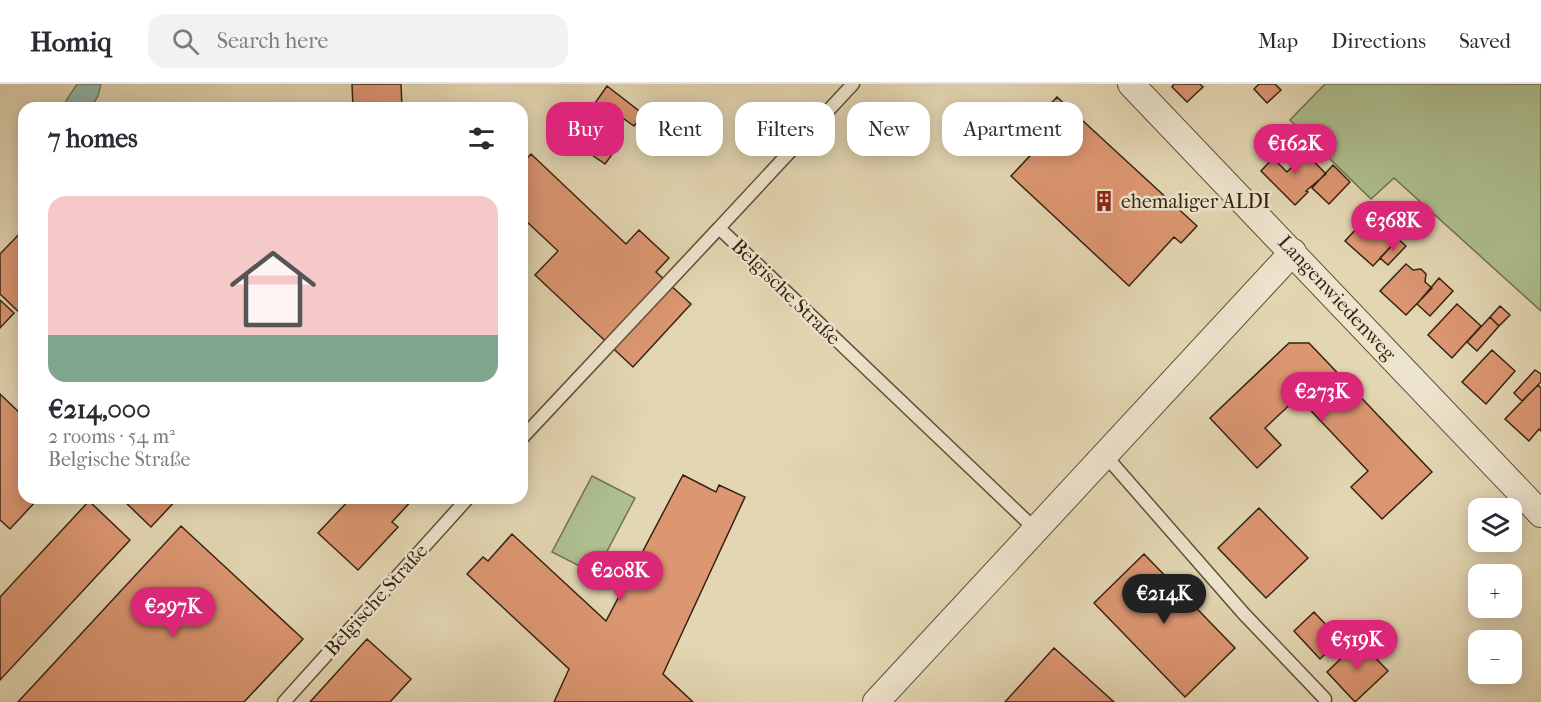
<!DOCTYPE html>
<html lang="en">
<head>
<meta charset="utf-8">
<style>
  :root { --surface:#fff; --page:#f2f2f3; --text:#2b2b33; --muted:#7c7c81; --line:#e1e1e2; --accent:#db2777 }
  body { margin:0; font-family:"IM FELL French Canon",serif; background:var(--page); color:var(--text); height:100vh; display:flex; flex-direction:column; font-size:22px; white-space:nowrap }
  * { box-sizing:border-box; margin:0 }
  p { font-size:20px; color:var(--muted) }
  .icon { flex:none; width:33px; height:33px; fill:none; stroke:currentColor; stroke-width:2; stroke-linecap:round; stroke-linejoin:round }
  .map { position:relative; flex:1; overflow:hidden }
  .sheet { position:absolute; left:18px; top:18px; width:510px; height:402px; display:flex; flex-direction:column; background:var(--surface); border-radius:18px; box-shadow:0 3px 15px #0003 }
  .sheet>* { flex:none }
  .hud { position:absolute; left:546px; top:18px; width:570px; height:54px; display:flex; gap:12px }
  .buttons { position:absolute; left:1468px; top:414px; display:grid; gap:12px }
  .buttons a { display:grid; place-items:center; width:54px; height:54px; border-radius:12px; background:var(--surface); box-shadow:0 3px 15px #0003; font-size:30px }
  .price { position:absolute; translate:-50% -51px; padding:0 14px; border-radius:21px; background:var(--accent); color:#fff; font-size:20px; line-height:39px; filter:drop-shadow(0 2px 3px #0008) }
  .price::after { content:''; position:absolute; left:50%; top:36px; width:18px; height:14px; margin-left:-9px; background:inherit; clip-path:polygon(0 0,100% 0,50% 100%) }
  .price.current { background:#222; color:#fff }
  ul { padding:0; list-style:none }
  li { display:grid; align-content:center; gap:12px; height:318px; padding:0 30px }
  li+li { border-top:2px solid var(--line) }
  li span { display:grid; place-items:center; height:186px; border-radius:18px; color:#555 }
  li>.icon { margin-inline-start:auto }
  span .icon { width:108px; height:108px; fill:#fffc; stroke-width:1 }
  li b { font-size:26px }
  h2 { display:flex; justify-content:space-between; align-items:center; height:72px; padding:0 30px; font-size:26px }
  .pill { padding:0 21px; border-radius:18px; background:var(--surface); box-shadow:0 3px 15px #0003; font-size:21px; line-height:54px }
  .pill.current { background:var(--accent); color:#fff }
  header { display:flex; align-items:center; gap:36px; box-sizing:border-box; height:84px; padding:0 30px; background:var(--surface); border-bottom:2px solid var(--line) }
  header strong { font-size:28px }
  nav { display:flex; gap:33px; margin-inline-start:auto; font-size:21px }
  .search { width:420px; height:54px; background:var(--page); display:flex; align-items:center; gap:15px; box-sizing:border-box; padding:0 21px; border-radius:18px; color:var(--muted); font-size:22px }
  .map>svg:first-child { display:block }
</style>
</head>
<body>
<header>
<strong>Homiq</strong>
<div class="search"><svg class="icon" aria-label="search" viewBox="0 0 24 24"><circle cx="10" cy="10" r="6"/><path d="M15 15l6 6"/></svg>Search here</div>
<nav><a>Map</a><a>Directions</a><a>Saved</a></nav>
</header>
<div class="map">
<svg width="1541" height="618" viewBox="0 0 1541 618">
  <rect width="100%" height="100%" fill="#e3d6b2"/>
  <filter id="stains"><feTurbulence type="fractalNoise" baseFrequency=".00333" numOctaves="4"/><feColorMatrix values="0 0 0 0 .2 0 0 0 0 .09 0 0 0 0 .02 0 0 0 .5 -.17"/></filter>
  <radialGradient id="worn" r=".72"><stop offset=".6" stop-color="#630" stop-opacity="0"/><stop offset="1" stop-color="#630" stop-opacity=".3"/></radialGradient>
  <path fill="#aebf90" stroke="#727150" stroke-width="1.5" d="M1325 0H1541V227L1394 94 1371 115 1290 36Z
    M592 392 635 414 595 490 552 468Z"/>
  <path fill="#95b9ad" stroke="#6f7d6e" stroke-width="1.5" d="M77 0H101L98 12 91 24H56L64 20Z"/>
  <path fill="#dc9672" stroke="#362310" stroke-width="1.5" d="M352 0H401L402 24H353Z
    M1174 0H1200L1203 3 1187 18 1172 3Z
    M1259 0H1275L1281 6 1267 19 1254 5Z
    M607 2 643 30 634 42 624 35 615 48 588 29Z
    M1057 13 1197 142 1181 159 1174 153 1129 202 1011 92 1058 42 1043 28Z
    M751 20 767 35 759 43 743 28Z
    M743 28 759 43 752 51 736 37Z
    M588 29 615 48 605 61 614 68 605 80 569 55Z
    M1297 60 1326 90 1306 107 1308 108 1295 121 1261 87 1273 74 1287 88 1296 79 1287 70Z
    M531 70 626 160 639 146 669 174 656 188 691 220 633 283 535 191 558 167 526 137 522 142V80Z
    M1333 81 1350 98 1329 120 1312 104Z
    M1371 129 1398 155 1373 182 1345 157Z
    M24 145V233L0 210V170Z
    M1398 155 1406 162 1388 181 1380 174Z
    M1406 180 1413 186 1421 185 1426 190 1425 198 1432 204 1406 231 1380 207Z
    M1439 194 1453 207 1430 232 1417 220Z
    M0 216 14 229 0 244Z
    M1457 220 1481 242 1452 274 1428 251Z
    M1500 222 1510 231 1499 242 1490 233Z
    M1490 233 1499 242 1477 267 1467 258Z
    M1289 259H1309L1432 388 1382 435 1351 403 1368 387 1298 313 1265 344 1281 361 1257 384 1210 334Z
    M1492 266 1515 287 1486 320 1462 298Z
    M1535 286 1541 290V298L1522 317 1514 309Z
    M1538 301 1541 304V347L1539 345 1529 357 1505 335Z
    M0 310 23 332 24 330V414H34L37 416 10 445 0 436Z
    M683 391 716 408 719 401 745 413 663 590 693 618H554L569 585 467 490 483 473 488 477 512 450 606 537Z
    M121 414H178L151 443Z
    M351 414H414L392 438 398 443 358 486 318 449Z
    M89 417 130 456 0 596V513Z
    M1259 424 1308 474 1266 514 1218 464Z
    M181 442 303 555 244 618H18Z
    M1144 470 1235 564 1185 613 1094 519Z
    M1314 528 1340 556 1320 575 1294 547Z
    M367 555 411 595 390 618H310Z
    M1359 557 1388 587 1355 618 1327 588Z
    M1054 564 1114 618H1005Z"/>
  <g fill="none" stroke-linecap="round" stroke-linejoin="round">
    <defs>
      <path id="service" d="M719 144 853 0
        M522 354 719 144 1035 445
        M1104 370 1244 530 1325 615
        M284 618 468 414"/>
      <path id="minor" d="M1131 0 1541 430
        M876 618 1293 168"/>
    </defs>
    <use href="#service" stroke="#615038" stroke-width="15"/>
    <use href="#minor" stroke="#615038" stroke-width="28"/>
    <use href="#service" stroke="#ede4cd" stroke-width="12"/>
    <use href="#minor" stroke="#ede4cd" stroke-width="26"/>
  </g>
  <defs>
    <symbol id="building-bare" viewBox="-9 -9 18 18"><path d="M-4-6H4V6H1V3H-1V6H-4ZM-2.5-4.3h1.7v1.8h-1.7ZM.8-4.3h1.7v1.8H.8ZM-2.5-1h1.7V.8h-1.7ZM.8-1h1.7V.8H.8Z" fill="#8f2418" stroke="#ede4cd" stroke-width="2.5" paint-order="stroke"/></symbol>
  </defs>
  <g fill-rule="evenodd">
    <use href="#building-bare" x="1089" y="102" width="30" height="30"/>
  </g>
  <g text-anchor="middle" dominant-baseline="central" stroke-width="5" stroke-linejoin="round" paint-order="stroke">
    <g font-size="20" fill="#362310" stroke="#ede4cd" text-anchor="start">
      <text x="1121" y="117">ehemaliger ALDI</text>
    </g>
    <g font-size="20" fill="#362310" stroke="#ede4cd">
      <text transform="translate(786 208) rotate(44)">Belgische Straße</text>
      <text transform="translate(1337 214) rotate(47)">Langenwiedenweg</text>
      <text transform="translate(376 516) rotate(-48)">Belgische Straße</text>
    </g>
  </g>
  <rect width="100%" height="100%" filter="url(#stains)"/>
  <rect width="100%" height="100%" fill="url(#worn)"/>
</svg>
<div class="buttons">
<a><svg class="icon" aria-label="layers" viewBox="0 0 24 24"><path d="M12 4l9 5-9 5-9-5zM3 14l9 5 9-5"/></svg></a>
<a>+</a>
<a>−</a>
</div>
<b class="price" style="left:1295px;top:91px">€162K</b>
<b class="price" style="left:1393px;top:168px">€368K</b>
<b class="price" style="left:1322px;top:339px">€273K</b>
<b class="price" style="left:620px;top:518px">€208K</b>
<b class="price current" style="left:1164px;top:541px">€214K</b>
<b class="price" style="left:173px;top:554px">€297K</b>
<b class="price" style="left:1357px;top:587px">€519K</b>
<div class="hud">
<a class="pill current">Buy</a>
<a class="pill">Rent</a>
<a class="pill">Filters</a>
<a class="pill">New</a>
<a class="pill">Apartment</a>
</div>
<section class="sheet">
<h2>7 homes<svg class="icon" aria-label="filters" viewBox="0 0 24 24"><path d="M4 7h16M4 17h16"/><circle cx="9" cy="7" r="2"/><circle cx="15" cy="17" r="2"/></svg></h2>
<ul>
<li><span style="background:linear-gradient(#f6c9c9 75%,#7fa58c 0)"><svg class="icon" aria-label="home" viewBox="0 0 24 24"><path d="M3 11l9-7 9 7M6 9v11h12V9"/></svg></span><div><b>€214,000</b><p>2 rooms · 54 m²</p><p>Belgische Straße</p></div></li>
</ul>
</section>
</div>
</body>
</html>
